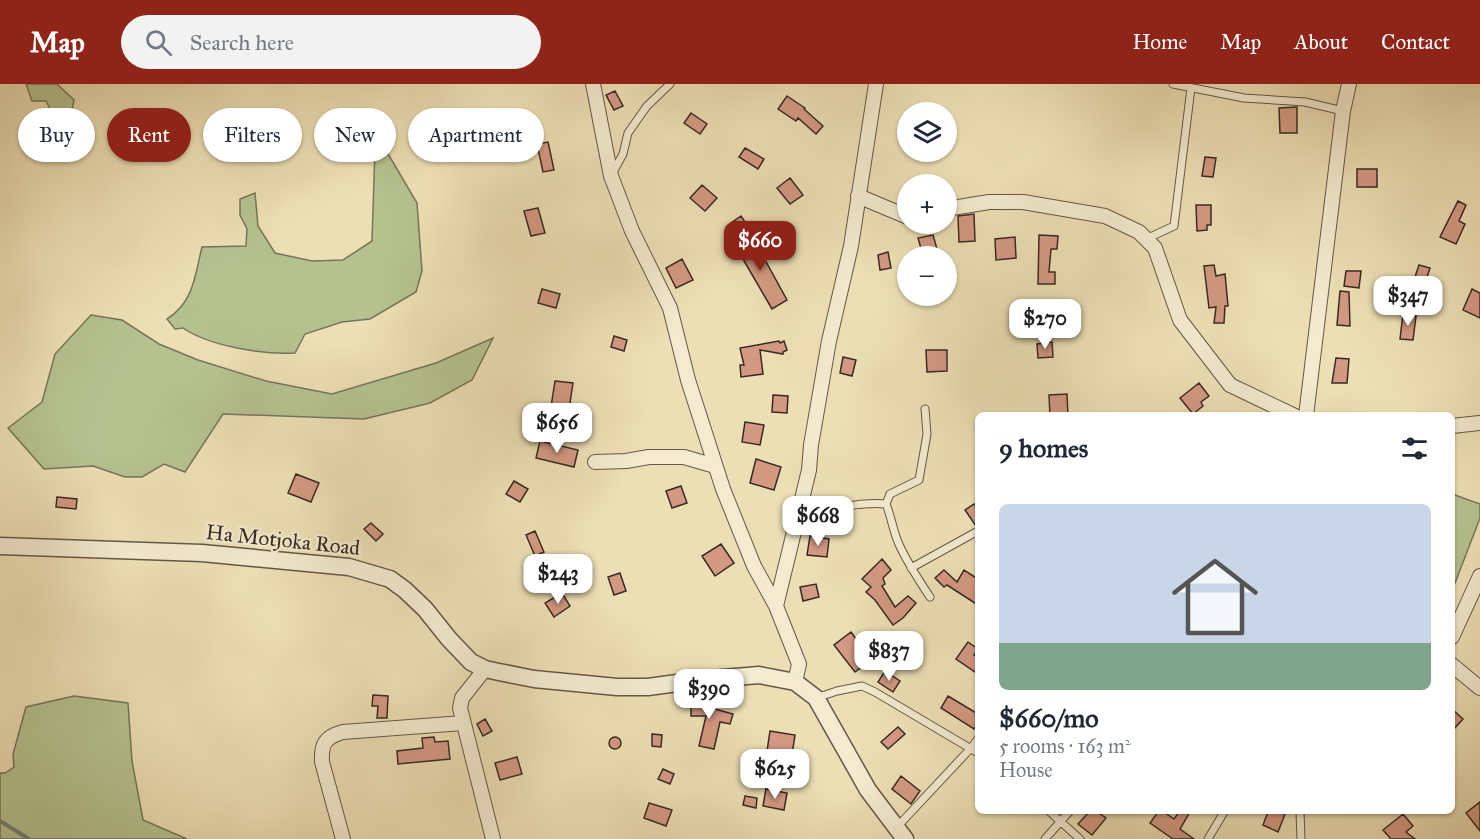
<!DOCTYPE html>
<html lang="en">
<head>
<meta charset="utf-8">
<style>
  :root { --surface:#fff; --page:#f2f2f3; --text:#1f2937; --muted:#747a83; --accent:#8f2418 }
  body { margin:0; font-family:"IM FELL Great Primer",serif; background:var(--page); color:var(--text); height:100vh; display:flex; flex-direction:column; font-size:22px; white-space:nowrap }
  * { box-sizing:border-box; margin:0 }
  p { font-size:20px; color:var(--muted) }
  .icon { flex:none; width:33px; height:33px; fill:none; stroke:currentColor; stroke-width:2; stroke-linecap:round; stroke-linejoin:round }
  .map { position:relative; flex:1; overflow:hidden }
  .panel { position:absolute; left:975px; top:328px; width:480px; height:402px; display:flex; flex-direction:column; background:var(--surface); border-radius:9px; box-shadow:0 2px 4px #0004 }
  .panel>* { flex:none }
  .guide { position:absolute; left:18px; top:24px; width:570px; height:54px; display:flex; gap:12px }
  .controls { position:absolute; left:897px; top:18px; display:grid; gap:12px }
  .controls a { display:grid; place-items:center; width:60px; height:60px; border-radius:50%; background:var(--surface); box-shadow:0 2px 4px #0004; font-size:30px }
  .price { position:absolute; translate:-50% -51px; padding:0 14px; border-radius:12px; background:#fff; color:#222; font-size:20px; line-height:39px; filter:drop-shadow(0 2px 3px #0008) }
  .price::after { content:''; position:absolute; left:50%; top:36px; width:18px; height:14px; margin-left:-9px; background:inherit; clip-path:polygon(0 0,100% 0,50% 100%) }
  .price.on { background:var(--accent); color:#fff }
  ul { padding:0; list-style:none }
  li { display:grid; align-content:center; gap:12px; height:318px; padding:0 24px }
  li span { display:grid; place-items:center; height:186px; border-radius:9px; color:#555 }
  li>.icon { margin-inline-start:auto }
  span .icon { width:108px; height:108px; fill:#fffc; stroke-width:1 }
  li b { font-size:26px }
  h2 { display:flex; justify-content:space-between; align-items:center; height:72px; padding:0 24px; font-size:26px }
  .chip { padding:0 21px; border-radius:27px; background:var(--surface); box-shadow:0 2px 4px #0004; font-size:21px; line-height:54px }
  .chip.on { background:var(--accent); color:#fff }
  header { display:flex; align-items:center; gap:36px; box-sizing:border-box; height:84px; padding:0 30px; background:var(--accent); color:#fff }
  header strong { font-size:28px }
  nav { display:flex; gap:33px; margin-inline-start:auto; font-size:21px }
  .search { width:420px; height:54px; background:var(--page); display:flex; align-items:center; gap:15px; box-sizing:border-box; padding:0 21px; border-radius:33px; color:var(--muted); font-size:22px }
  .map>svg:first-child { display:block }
</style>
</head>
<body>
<header>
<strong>Map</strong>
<div class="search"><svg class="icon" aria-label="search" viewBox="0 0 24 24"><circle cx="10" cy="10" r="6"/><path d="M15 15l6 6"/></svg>Search here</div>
<nav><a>Home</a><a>Map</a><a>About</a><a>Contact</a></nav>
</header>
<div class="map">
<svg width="1480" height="755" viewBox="0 0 1480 755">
  <rect width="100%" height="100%" fill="#eddfb5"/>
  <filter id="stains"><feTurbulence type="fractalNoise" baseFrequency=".00333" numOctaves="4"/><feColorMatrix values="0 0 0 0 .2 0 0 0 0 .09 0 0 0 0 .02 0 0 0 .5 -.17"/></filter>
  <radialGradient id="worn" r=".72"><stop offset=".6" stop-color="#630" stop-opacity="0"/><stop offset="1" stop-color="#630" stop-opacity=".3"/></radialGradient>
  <path fill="#b5c290" stroke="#767658" stroke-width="1.5" d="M26 0H57L74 16C70 39 68 46 46 55L45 37 51 27 46 17H32Z
    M384 63 417 119 422 187 416 208 370 235 342 238 305 250 295 269C264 271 209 262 183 244L175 245 167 235C194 218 195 191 202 163L246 162 247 145 240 131V115L255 109 258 142 275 169 312 177 343 176 372 157 375 64Z
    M91 231 122 236 159 260 198 276 266 297 332 310 436 279 493 254 472 296 430 319 364 335 223 330 185 388 164 380 142 393H125L93 382 44 385 8 344 42 318 55 270Z
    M1452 410 1480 420V434L1452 507Z
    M74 612 128 619 132 677 143 736 187 755H0V689H5L14 683 13 670 26 623Z"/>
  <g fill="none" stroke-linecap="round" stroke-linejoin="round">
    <path stroke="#728276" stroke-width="4" d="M0 737 29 755"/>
  </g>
  <path fill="#d49983" stroke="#382a21" stroke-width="1.5" d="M615 7 623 22 614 26 606 11Z
    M787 12 805 24 804 25 823 42 816 50 798 34 796 37 778 25Z
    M1297 23V49H1280L1279 24Z
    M691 29 707 40 700 50 684 39Z
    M548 58 554 86 543 88 537 60Z
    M745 64 764 75 758 85 739 73Z
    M1205 73 1216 74 1213 93 1202 92Z
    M1357 85H1377V103H1357Z
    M790 94 803 111 790 120 777 104Z
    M702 101 717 114 705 127 690 114Z
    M1458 117 1466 121 1459 137 1465 140 1456 160 1440 153Z
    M1196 121H1211V141H1207V146L1197 147Z
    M538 124 545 149 531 152 524 127Z
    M974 130 975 157 959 158 958 132Z
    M741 132 747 141 736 148 731 139Z
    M734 146 754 167 759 165 787 216 772 225 743 175 746 172 728 151Z
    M933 151 937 165 922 168 918 154Z
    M1039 151 1058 152 1057 165H1051L1049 188H1055V200H1038Z
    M1015 153 1016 174 996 176 995 155Z
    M888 168 891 184 880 186 878 171Z
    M682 175 693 196 676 204 666 184Z
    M1214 181 1216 192 1225 190 1228 222H1225L1224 239H1214L1216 223 1209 224 1204 182Z
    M1419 181 1430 184 1425 199 1414 196Z
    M1346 187H1361L1359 204 1344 202Z
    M542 205 560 210 556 224 538 219Z
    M1472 205 1480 209V234L1463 226Z
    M1340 207 1349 208 1350 242 1337 241Z
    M1403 230 1416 232 1413 256 1400 255Z
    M614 252 627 256 624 267 611 263Z
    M779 257 780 259 784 257 787 266 783 268V270L760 266 763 290 741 293 740 281H744L740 264Z
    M1052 258 1053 273 1038 274 1037 260Z
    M926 266H947V287L927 288Z
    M843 273 856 276 852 292 840 289Z
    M1336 274 1349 275 1347 299H1332Z
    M555 297 573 299 566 345 548 342Z
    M1199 299 1209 312 1201 318 1203 322 1193 330 1180 314Z
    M1067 310 1068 332H1050L1049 311Z
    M773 311 788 312 787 329 772 328Z
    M745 338 764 341 760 361 742 358Z
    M540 357 578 366 574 383 536 374Z
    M756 375 781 383 774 406 750 399Z
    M296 390 319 399 311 418 288 409Z
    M514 397 528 405 520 418 506 410Z
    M681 402 687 419 672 424 666 407Z
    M57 413 77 415 76 425 56 423Z
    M974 420 978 426V441L976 442 965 426Z
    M371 439 383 450 376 457 364 445Z
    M535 447 544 468 535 472 526 451Z
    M810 452 829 455 827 473 807 471Z
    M721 460 734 479 715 492 702 472Z
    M882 475 891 486 883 494 885 500 882 502 895 523 908 512 916 519 903 534 893 541 875 516 866 508 871 503 862 495Z
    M944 486 957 498 964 486 978 495V521L947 501 944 503 935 494Z
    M620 489 626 507 614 511 608 493Z
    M816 500 819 513 803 517 800 503Z
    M562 509 570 522 554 533 545 519Z
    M851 548 871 576 855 588 834 561Z
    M968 558 978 565 974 571 978 574V590L956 575Z
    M885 587 900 597 893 608 878 598Z
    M373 611 388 612 387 634H377L378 622H372Z
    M948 612 978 630V638L974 645 941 624Z
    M691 613H711V624L733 630 730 640 720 638 714 665 699 662 706 632H691Z
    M1452 625 1463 635 1452 647Z
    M485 635 492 647 483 652 477 640Z
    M898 643 905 650 888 665 881 658Z
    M770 647 795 651 792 670 776 668 764 687Z
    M652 650 662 651 661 663 652 662Z
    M609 659a6 6 0 1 1 12 0a6 6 0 1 1-12 0Z
    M434 653 435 658 448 657 450 675 398 680 397 667 423 664 422 654Z
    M517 673 522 690 500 696 495 679Z
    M663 685 674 690 670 700 658 695Z
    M901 692 920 707 911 720 892 705Z
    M766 705 787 709 784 726 763 722Z
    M745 712 757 714 756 724 743 721Z
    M1480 718V747L1466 729Z
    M649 719 672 726 666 742 644 734Z
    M1089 728H1097L1106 734 1092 751 1078 740Z
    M1158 728H1164L1174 735 1179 728H1190L1180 745 1194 755H1173L1150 739Z
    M1268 728H1278L1285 730 1278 748 1263 741Z
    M1403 730 1413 742 1406 748 1415 755H1391L1383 746Z"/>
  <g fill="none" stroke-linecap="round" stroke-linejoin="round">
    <defs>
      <path id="service" d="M1173 0 1244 14 1305 18 1343 27
        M612 90 623 70 628 49 647 22 670 0
        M1146 155 1174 142 1191 4
        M886 420 890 410 919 396 927 350 925 325
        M798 433C820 426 864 417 886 420 891 432 893 446 898 458 906 477 918 495 930 513
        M911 484 978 447
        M816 614 837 607 862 602 875 608 978 669
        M1050 728 1080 755
        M1300 728 1301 755
        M897 743 971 664 978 655
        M1045 755 1069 728
        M1208 755 1224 728"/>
      <path id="minor" d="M593 0 611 92 632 147 670 224 688 296 723 405 754 482 776 522 799 580 795 598
        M858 112 908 133
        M946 125 989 118H1023L1105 132 1139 148 1155 164 1180 236 1230 301 1295 332
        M1306 332 1343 27 1349 0
        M1452 342 1480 339
        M595 378 626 377 649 373H684L715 382
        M776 522 809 386 811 361 829 257 851 162 876 0
        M1452 553 1480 492
        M1452 581 1480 604
        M485 585 462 614 460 624 493 755
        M343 755 322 678C321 660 325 653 343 648L463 639"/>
      <path id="tertiary" d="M0 462 202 469 349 483 390 495 405 506 425 525 449 555 471 578 485 585 499 588 534 595 617 603H648L699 596 759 591 795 598 816 614 868 706 905 755"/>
    </defs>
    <use href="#service" stroke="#655746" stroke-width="9"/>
    <use href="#minor" stroke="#655746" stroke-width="16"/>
    <use href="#tertiary" stroke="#655746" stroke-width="19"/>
    <use href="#service" stroke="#f3eacf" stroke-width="7"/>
    <use href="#minor" stroke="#f3eacf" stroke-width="14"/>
    <use href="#tertiary" stroke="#f3eacf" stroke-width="16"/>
  </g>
  <g text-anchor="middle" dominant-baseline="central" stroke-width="4.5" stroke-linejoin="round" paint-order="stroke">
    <g font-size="21" fill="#382a21" stroke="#f3eacf">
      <text transform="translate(283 456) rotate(6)">Ha Motjoka Road</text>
    </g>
  </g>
  <rect width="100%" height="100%" filter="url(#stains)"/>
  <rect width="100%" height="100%" fill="url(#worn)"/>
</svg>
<div class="controls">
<a><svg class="icon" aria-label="layers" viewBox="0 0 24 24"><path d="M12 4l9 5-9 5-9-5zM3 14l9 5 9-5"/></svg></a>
<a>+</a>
<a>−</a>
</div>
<b class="price on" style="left:760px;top:188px">$660</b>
<b class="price" style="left:1408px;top:243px">$347</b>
<b class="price" style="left:1045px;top:266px">$270</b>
<b class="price" style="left:557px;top:370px">$656</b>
<b class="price" style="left:818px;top:463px">$668</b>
<b class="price" style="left:558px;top:521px">$243</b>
<b class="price" style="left:889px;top:598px">$837</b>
<b class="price" style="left:709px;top:636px">$390</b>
<b class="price" style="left:775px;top:716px">$625</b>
<div class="guide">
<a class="chip">Buy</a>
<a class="chip on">Rent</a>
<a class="chip">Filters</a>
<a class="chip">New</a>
<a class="chip">Apartment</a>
</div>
<section class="panel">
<h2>9 homes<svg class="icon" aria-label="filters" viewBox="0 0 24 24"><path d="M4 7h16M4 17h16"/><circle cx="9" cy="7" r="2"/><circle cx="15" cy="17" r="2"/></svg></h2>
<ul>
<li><span style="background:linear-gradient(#c9d6e8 75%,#7fa58c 0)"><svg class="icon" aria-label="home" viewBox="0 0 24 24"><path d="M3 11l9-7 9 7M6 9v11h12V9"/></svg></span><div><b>$660/mo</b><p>5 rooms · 163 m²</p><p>House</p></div></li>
</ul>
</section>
</div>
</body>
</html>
